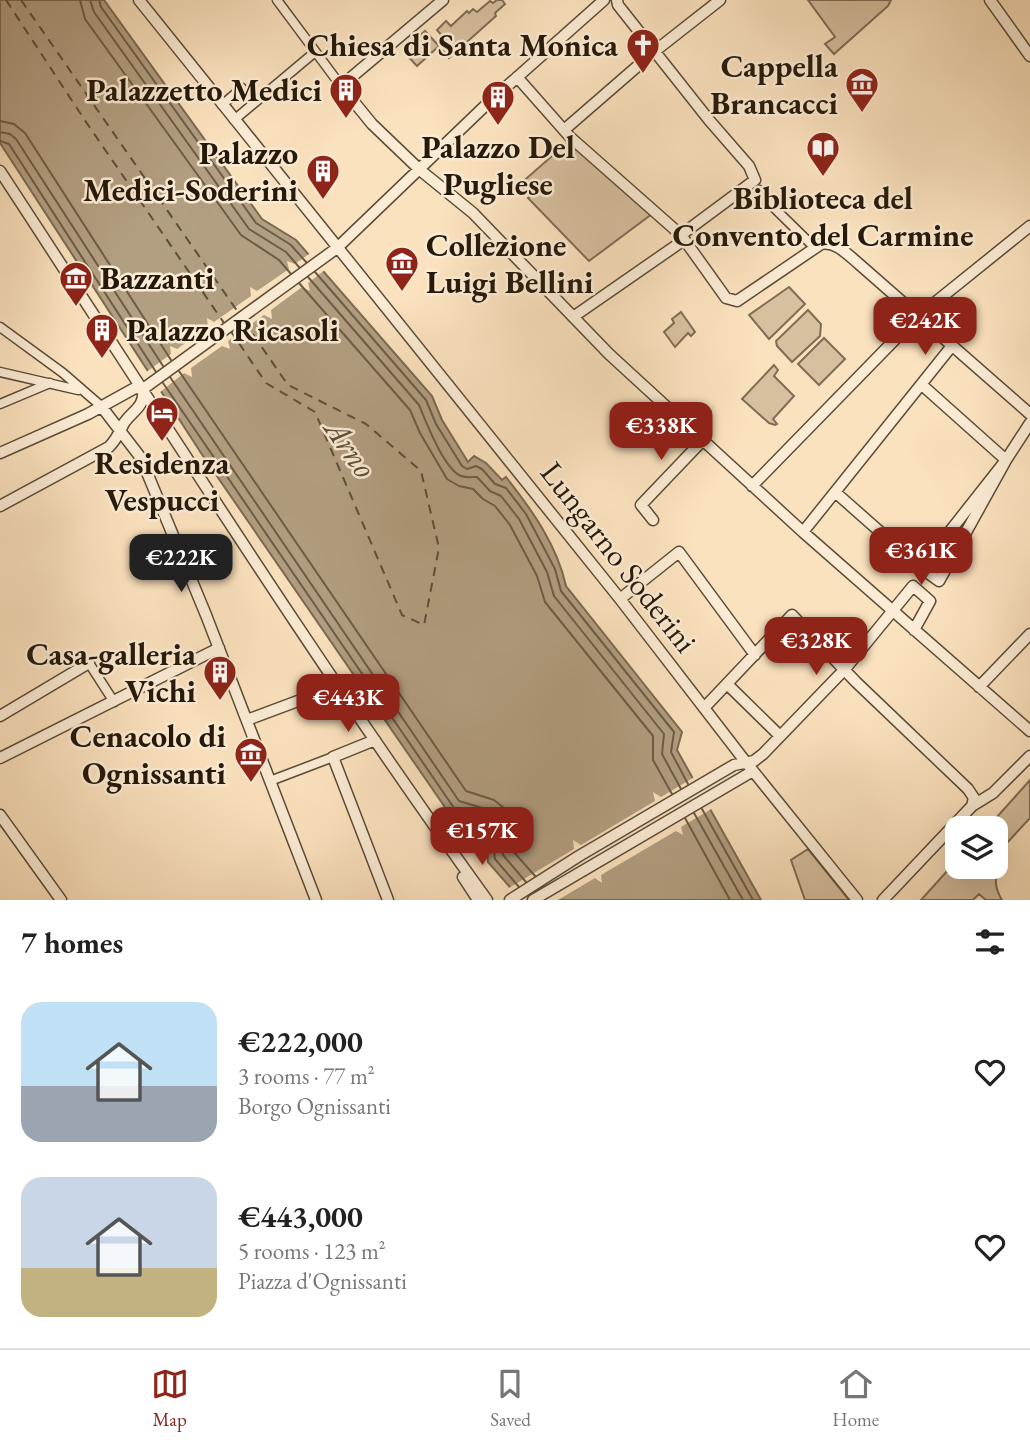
<!DOCTYPE html>
<html lang="en">
<head>
<meta charset="utf-8">
<style>
  :root { --surface:#fff; --page:#f6f6f6; --text:#222; --muted:#767676; --line:#e0e0e0; --accent:#8f2418 }
  body { margin:0; font-family:"EB Garamond",serif; background:var(--page); color:var(--text); height:100vh; display:flex; flex-direction:column; font-size:26px; white-space:nowrap }
  * { box-sizing:border-box; margin:0 }
  p { font-size:23px; color:var(--muted) }
  .icon { flex:none; width:38px; height:38px; fill:none; stroke:currentColor; stroke-width:2; stroke-linecap:round; stroke-linejoin:round }
  .map { position:relative; height:900px; overflow:hidden }
  .side { display:flex; flex-direction:column; background:var(--surface); flex:1 }
  .side>* { flex:none }
  .tools { position:absolute; left:945px; top:816px; display:grid; gap:14px }
  .tools a { display:grid; place-items:center; width:63px; height:63px; border-radius:14px; background:var(--surface); box-shadow:0 7px 28px #0002; font-size:35px }
  .price { position:absolute; translate:-50% -60px; padding:0 16px; border-radius:14px; background:var(--accent); color:#fff; font-size:23px; line-height:46px; filter:drop-shadow(0 2px 4px #0008) }
  .price::after { content:''; position:absolute; left:50%; top:42px; width:21px; height:16px; margin-left:-10px; background:inherit; clip-path:polygon(0 0,100% 0,50% 100%) }
  .price.active { background:#222; color:#fff }
  ul { padding:0; list-style:none }
  li { display:flex; align-items:center; gap:21px; height:175px; padding:0 21px }
  li span { display:grid; place-items:center; flex:none; width:196px; height:140px; border-radius:21px; color:#555 }
  li>.icon { margin-inline-start:auto }
  span .icon { width:84px; height:84px; fill:#fffc; stroke-width:1 }
  li b { font-size:30px }
  h2 { display:flex; justify-content:space-between; align-items:center; height:84px; padding:0 21px; font-size:30px }
  .dock { display:flex; justify-content:space-around; align-items:center; height:98px; border-top:2px solid var(--line); background:var(--surface); font-size:19px; color:var(--muted) }
  .dock a { display:grid; justify-items:center; gap:4px }
  .dock .active { color:var(--accent) }
  .map>svg:first-child { display:block }
</style>
</head>
<body>
<div class="map">
<svg width="1030" height="900" viewBox="0 0 1030 900">
  <rect width="100%" height="100%" fill="#fbe2be"/>
  <filter id="stains"><feTurbulence type="fractalNoise" baseFrequency=".00286" numOctaves="4"/><feColorMatrix values="0 0 0 0 .2 0 0 0 0 .09 0 0 0 0 .02 0 0 0 .5 -.17"/></filter>
  <radialGradient id="worn" r=".72"><stop offset=".6" stop-color="#630" stop-opacity="0"/><stop offset="1" stop-color="#630" stop-opacity=".3"/></radialGradient>
  <path fill="#d7c09f" stroke="#7e6c54" stroke-width="2" d="M497 0H502L505 4 495 13 496 16 449 58 441 49 448 43 437 30 446 21 451 26 467 11 469 13 473 9 477 12 490 1 493 3Z
    M808 0H891L888 6 834 54 825 44 835 37Z
    M425 31 439 46 417 66 403 51Z
    M568 142 652 214 589 261 528 198 530 196 520 184Z
    M789 287 805 304 769 339 749 315Z
    M808 310 821 324 820 336 792 362 777 346 776 341Z
    M681 312 695 332 691 336 688 333 675 347 664 332 674 323 672 319Z
    M824 338 845 359 819 385 798 364Z
    M774 365 778 370 774 376 794 396 773 419 777 424 775 425 769 423 742 399Z
    M1030 780V818L1005 845 1007 857C996 873 991 882 1002 900H986L979 894 973 900H921L957 860V866H996V828H987Z
    M808 849 849 900H805L791 860Z"/>
  <path fill="#b29e81" stroke="#7a6951" stroke-width="2" d="M0 0H104L262 219 296 240 432 396 442 420 468 462 474 456 486 463 502 480 506 477C532 510 557 545 566 586L682 732 677 750 761 900H521L488 862 484 825 451 816 201 453 0 143Z"/>
  <path fill="#fbe2be" d="M312 252 326 269 308 283 310 291 302 287 271 310 272 319 264 315 228 341 230 349 222 346 191 368 192 377 184 373 159 393 145 373 171 354 170 346 177 349 208 327 207 318 214 322 251 296 250 287 257 291 289 269 287 261 295 264Z
    M696 776 713 808 681 827 683 835 676 831 601 875 602 883 595 878 558 900H516L507 889 574 849 573 840 581 845 655 801 653 792 661 797Z"/>
  <g fill="none" stroke-linecap="round" stroke-linejoin="round">
    <path stroke="#6c5c46" stroke-width="2" d="M80 0 85 19 241 235 279 260 291 274
      M90 0 94 12 249 229 286 252 299 267
      M99 0 101 7 256 223 291 245 306 262
      M0 121 14 124 25 133 171 360
      M0 132 10 134 16 139 163 366
      M0 141 9 144 156 372
      M315 272 426 400 436 424 462 466 467 469 476 466 482 469 495 484 506 488 526 514 555 569 561 591 674 732 671 752 688 784
      M308 277 419 405C426 422 444 469 461 476 466 478 472 477 477 477L490 491 501 496 519 519 547 572 554 596 664 734 662 754 681 789
      M299 283 410 410 420 433 447 479 459 486 473 489 483 499 495 506 510 525 537 576 545 602 653 736V760L672 794
      M179 371 466 791 494 800 504 808 510 820 513 851 535 876
      M170 377 459 801 489 810 496 815 500 824 503 855 526 882
      M163 383 454 808 473 813 490 821 495 859 519 887
      M702 809 753 900
      M694 813 743 900
      M685 818 730 900"/>
    <path stroke="#b29e81" stroke-width="10" d="M451 816 464 830
      M478 843H486"/>
    <path stroke="#5d4e3a" stroke-width="2" stroke-dasharray="9 7" stroke-linecap="butt" d="M6 0 86 122 224 323
      M21 0 240 315
      M230 330 266 383 315 412 402 615 424 625 439 548 421 471 366 424 288 385 243 320"/>
    <defs>
      <path id="pedestrian" d="M277 0 341 86
        M222 105 242 88
        M234 120 315 52
        M759 190 765 199 815 248
        M0 327 63 373 101 406
        M0 372 78 390
        M0 404 50 383
        M89 663 114 702
        M270 781 333 757"/>
      <path id="minor" d="M139 0 620 599 745 761 857 900
        M443 0 341 86 372 124 420 170 473 213 609 354 803 532 1030 731
        M617 0 618 5 709 120 749 166 755 180 681 235 726 298 737 301 821 244C836 241 848 255 859 264L1030 414
        M990 0 1030 56
        M517 77 570 137 681 235
        M564 130 655 51 720 0
        M0 171C160 415 316 663 487 900
        M573 317 684 240
        M922 385 1006 460
        M101 406 141 458 206 615 316 900
        M0 453 88 414 135 388 143 389 337 248 487 104 604 0
        M1006 460 921 568 939 581 1006 460 1030 423
        M752 486 917 317 1030 226
        M835 492 921 568
        M0 506 109 447C117 439 119 433 124 423 132 411 145 407 143 390
        M653 520 641 505 703 440
        M803 532 951 347
        M620 599 679 552 755 655
        M727 684 780 736
        M979 687 1030 634
        M704 708 792 615 856 682 968 789 974 798 972 806
        M0 716 89 663
        M247 720 338 686
        M375 740 333 757 388 900
        M0 758 219 648
        M0 815 61 900
        M463 877 478 900
        M510 900 579 856 734 765 754 761 763 754 845 669 913 586 930 601 914 630
        M533 900 753 771
        M883 900 972 806 993 793 1030 756"/>
    </defs>
    <use href="#pedestrian" stroke="#5a4b37" stroke-width="11"/>
    <use href="#minor" stroke="#5a4b37" stroke-width="13"/>
    <use href="#pedestrian" stroke="#fcecd5" stroke-width="8"/>
    <use href="#minor" stroke="#fcecd5" stroke-width="10"/>
  </g>
  <defs>
    <symbol id="church-pin" viewBox="-11 -11 22 30"><path d="M0 17L-7.5 6A9.5 9.5 0 1 1 7.5 6Z" fill="#8f2418" stroke="#fcecd5"/><path d="M-1.2-6h2.4v3.5h3.3v2.4h-3.3V6h-2.4V-.1h-3.3v-2.4h3.3Z" fill="#fff"/></symbol>
    <symbol id="museum-pin" viewBox="-11 -11 22 30"><path d="M0 17L-7.5 6A9.5 9.5 0 1 1 7.5 6Z" fill="#8f2418" stroke="#fcecd5"/><path d="M0-6L6-3V-2H-6V-3ZM-5-1h2V3h-2ZM-1-1h2V3h-2ZM3-1h2V3H3ZM-6 4H6V6H-6Z" fill="#fff"/></symbol>
    <symbol id="building-pin" viewBox="-11 -11 22 30"><path d="M0 17L-7.5 6A9.5 9.5 0 1 1 7.5 6Z" fill="#8f2418" stroke="#fcecd5"/><path d="M-4-6H4V6H1V3H-1V6H-4ZM-2.5-4.3h1.7v1.8h-1.7ZM.8-4.3h1.7v1.8H.8ZM-2.5-1h1.7V.8h-1.7ZM.8-1h1.7V.8H.8Z" fill="#fff"/></symbol>
    <symbol id="library-pin" viewBox="-11 -11 22 30"><path d="M0 17L-7.5 6A9.5 9.5 0 1 1 7.5 6Z" fill="#8f2418" stroke="#fcecd5"/><path d="M-6-4Q-3-5.5-.7-3.5V5Q-3 3-6 4ZM6-4Q3-5.5 .7-3.5V5Q3 3 6 4Z" fill="#fff"/></symbol>
    <symbol id="hotel-pin" viewBox="-11 -11 22 30"><path d="M0 17L-7.5 6A9.5 9.5 0 1 1 7.5 6Z" fill="#8f2418" stroke="#fcecd5"/><path d="M-6-4.5h1.5V1H6V5H4.5V3h-9V5H-6ZM-4 0a1.8 1.8 0 1 1 3.6 0ZM.5 0V-2.5h3Q6-2.5 6 0Z" fill="#fff"/></symbol>
  </defs>
  <g fill-rule="evenodd">
    <use href="#church-pin" x="624" y="26" width="38" height="52"/>
    <use href="#museum-pin" x="843" y="65" width="38" height="52"/>
    <use href="#building-pin" x="327" y="71" width="38" height="52"/>
    <use href="#building-pin" x="479" y="78" width="38" height="52"/>
    <use href="#library-pin" x="804" y="129" width="38" height="52"/>
    <use href="#building-pin" x="304" y="152" width="38" height="52"/>
    <use href="#museum-pin" x="383" y="244" width="38" height="52"/>
    <use href="#museum-pin" x="57" y="259" width="38" height="52"/>
    <use href="#building-pin" x="83" y="311" width="38" height="52"/>
    <use href="#hotel-pin" x="143" y="394" width="38" height="52"/>
    <use href="#building-pin" x="201" y="653" width="38" height="52"/>
    <use href="#museum-pin" x="232" y="735" width="38" height="52"/>
  </g>
  <g text-anchor="middle" dominant-baseline="central" stroke-width="5" stroke-linejoin="round" paint-order="stroke">
    <g font-size="32" font-weight="bold" fill="#25190a" stroke="#fcecd5" text-anchor="end">
      <text x="618" y="45">Chiesa di Santa Monica</text>
      <text x="838" y="66">Cappella<tspan x="838" dy="37">Brancacci</tspan></text>
      <text x="322" y="90">Palazzetto Medici</text>
      <text x="498" y="147" text-anchor="middle">Palazzo Del<tspan x="498" dy="37">Pugliese</tspan></text>
      <text x="298" y="153">Palazzo<tspan x="298" dy="37">Medici-Soderini</tspan></text>
      <text x="823" y="198" text-anchor="middle">Biblioteca del<tspan x="823" dy="37">Convento del Carmine</tspan></text>
      <text x="426" y="245" text-anchor="start">Collezione<tspan x="426" dy="37">Luigi Bellini</tspan></text>
      <text x="100" y="278" text-anchor="start">Bazzanti</text>
      <text x="126" y="330" text-anchor="start">Palazzo Ricasoli</text>
      <text x="162" y="463" text-anchor="middle">Residenza<tspan x="162" dy="37">Vespucci</tspan></text>
      <text x="196" y="654">Casa-galleria<tspan x="196" dy="37">Vichi</tspan></text>
      <text x="226" y="736">Cenacolo di<tspan x="226" dy="37">Ognissanti</tspan></text>
    </g>
    <g font-size="32" fill="#25190a" stroke="#fcecd5">
      <text transform="translate(619 557) rotate(52)">Lungarno Soderini</text>
    </g>
    <g font-size="33" font-style="italic" fill="#5d4e3a" stroke="#fcecd5">
      <text transform="translate(351 448) rotate(55)">Arno</text>
    </g>
  </g>
  <rect width="100%" height="100%" filter="url(#stains)"/>
  <rect width="100%" height="100%" fill="url(#worn)"/>
</svg>
<div class="tools">
<a><svg class="icon" aria-label="layers" viewBox="0 0 24 24"><path d="M12 4l9 5-9 5-9-5zM3 14l9 5 9-5"/></svg></a>
</div>
<b class="price" style="left:925px;top:357px">€242K</b>
<b class="price" style="left:661px;top:462px">€338K</b>
<b class="price" style="left:921px;top:587px">€361K</b>
<b class="price active" style="left:181px;top:594px">€222K</b>
<b class="price" style="left:816px;top:677px">€328K</b>
<b class="price" style="left:348px;top:734px">€443K</b>
<b class="price" style="left:482px;top:867px">€157K</b>
</div>
<section class="side">
<h2>7 homes<svg class="icon" aria-label="filters" viewBox="0 0 24 24"><path d="M4 7h16M4 17h16"/><circle cx="9" cy="7" r="2"/><circle cx="15" cy="17" r="2"/></svg></h2>
<ul>
<li><span style="background:linear-gradient(#bfe0f5 60%,#9aa5b1 0)"><svg class="icon" aria-label="home" viewBox="0 0 24 24"><path d="M3 11l9-7 9 7M6 9v11h12V9"/></svg></span><div><b>€222,000</b><p>3 rooms · 77 m²</p><p>Borgo Ognissanti</p></div><svg class="icon" aria-label="heart" viewBox="0 0 24 24"><path d="M12 20l-8-8c-3-5 5-10 8-4 3-6 11-1 8 4z"/></svg></li>
<li><span style="background:linear-gradient(#c9d6e8 65%,#c2b280 0)"><svg class="icon" aria-label="home" viewBox="0 0 24 24"><path d="M3 11l9-7 9 7M6 9v11h12V9"/></svg></span><div><b>€443,000</b><p>5 rooms · 123 m²</p><p>Piazza d'Ognissanti</p></div><svg class="icon" aria-label="heart" viewBox="0 0 24 24"><path d="M12 20l-8-8c-3-5 5-10 8-4 3-6 11-1 8 4z"/></svg></li>
</ul>
</section>
<nav class="dock">
<a class="active"><svg class="icon" aria-label="map" viewBox="0 0 24 24"><path d="M3 6l6-2 6 2 6-2v14l-6 2-6-2-6 2zM9 4v14M15 6v14"/></svg>Map</a>
<a><svg class="icon" aria-label="saved" viewBox="0 0 24 24"><path d="M7 4h10v16l-5-4-5 4z"/></svg>Saved</a>
<a><svg class="icon" aria-label="home" viewBox="0 0 24 24"><path d="M3 11l9-7 9 7M6 9v11h12V9"/></svg>Home</a>
</nav>
</body>
</html>
